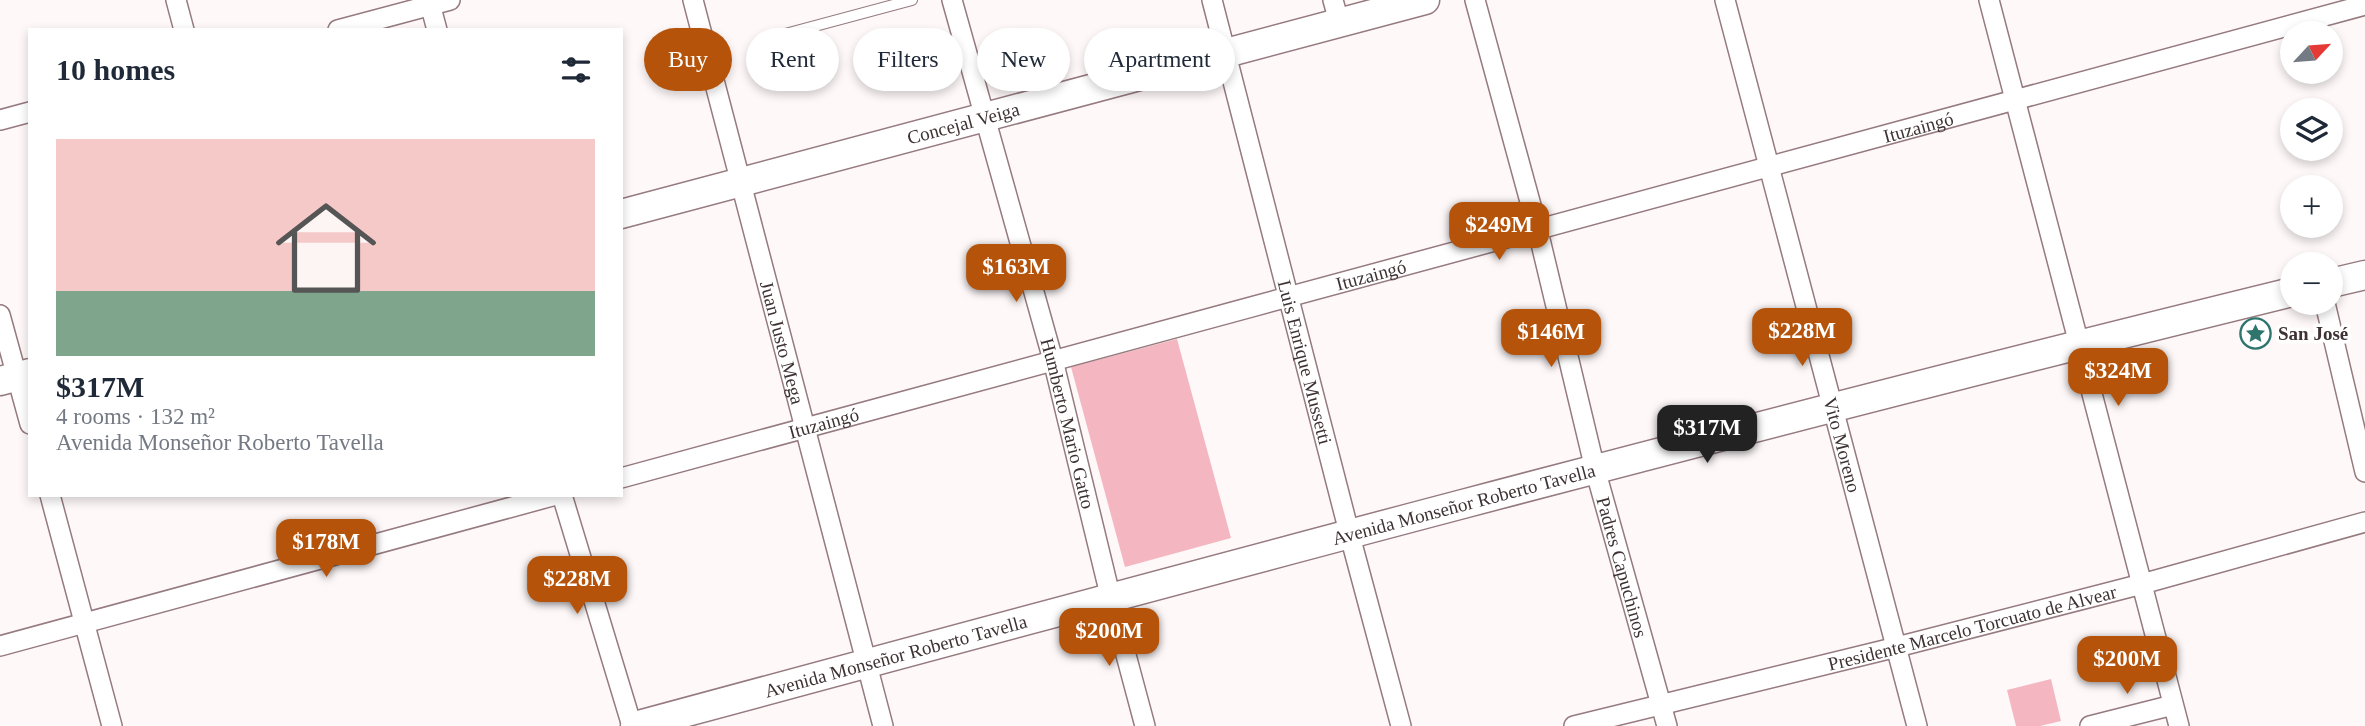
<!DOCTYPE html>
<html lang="en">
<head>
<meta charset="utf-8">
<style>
  :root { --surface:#fff; --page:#f6f6f7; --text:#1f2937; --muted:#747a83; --line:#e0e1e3; --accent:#b45309 }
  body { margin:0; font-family:"Times New Roman",serif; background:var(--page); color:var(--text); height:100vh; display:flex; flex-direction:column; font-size:26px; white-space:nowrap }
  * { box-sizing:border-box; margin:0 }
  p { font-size:23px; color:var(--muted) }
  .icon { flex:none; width:38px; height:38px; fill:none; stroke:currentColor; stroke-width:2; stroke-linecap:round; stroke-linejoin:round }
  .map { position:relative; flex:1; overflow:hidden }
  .panel { position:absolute; left:28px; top:28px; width:595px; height:469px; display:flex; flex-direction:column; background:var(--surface); border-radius:0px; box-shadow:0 4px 10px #0003 }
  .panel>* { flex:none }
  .top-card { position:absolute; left:644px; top:28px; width:665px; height:63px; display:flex; gap:14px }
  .needle { width:46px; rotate:64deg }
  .buttons { position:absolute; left:2280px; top:21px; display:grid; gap:14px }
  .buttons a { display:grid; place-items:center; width:63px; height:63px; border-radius:50%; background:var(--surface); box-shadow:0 4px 10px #0003; font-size:35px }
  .price { position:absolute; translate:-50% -60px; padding:0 16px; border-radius:14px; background:var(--accent); color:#fff; font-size:23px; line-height:46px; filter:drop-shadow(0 2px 4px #0008) }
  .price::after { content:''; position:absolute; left:50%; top:42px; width:21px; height:16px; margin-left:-10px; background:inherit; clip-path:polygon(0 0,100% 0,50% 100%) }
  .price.selected { background:#222; color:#fff }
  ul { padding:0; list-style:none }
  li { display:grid; align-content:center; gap:14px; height:371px; padding:0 28px }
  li+li { border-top:2px solid var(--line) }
  li span { display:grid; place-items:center; height:217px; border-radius:0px; color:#555 }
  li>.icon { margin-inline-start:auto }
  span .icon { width:126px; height:126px; fill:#fffc; stroke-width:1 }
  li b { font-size:30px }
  h2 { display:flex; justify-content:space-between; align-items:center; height:84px; padding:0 28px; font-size:30px }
  .pill { padding:0 24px; border-radius:32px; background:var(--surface); box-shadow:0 4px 10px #0003; font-size:24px; line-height:63px }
  .pill.selected { background:var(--accent); color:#fff }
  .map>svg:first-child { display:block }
</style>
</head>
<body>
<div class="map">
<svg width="2365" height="726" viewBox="0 0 2365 726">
  <rect width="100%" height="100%" fill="#fef8f9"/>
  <path fill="#f4b7c2" d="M1177 339 1231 538 1125 567 1071 367Z
    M2051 679 2061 721 2040 726H2016L2007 690Z"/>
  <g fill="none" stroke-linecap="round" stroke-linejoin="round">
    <defs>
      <path id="lane" d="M774 37 912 0"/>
      <g id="street">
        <path d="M176 0 184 30"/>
        <path d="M429 0 437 30"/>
        <path id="s1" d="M693 0 883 726"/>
        <path id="s2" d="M952 0 1053 360 1111 599 1145 726"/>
        <path id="s3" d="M1212 0 1350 536 1401 726"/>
        <path d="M1333 0 1339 22"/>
        <path id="s4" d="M1475 0 1538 231 1595 469 1667 726"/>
        <path id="s5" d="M1725 0 1917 726"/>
        <path d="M1989 0 2179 726"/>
        <path d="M338 30 450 0"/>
        <path d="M0 120 30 112"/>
        <path d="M2325 303 2365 472"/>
        <path d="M0 315 30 424"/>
        <path id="s6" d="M621 478C1202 319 1784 165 2365 5"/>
        <path d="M50 495 112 726"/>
        <path d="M562 495 632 726"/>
        <path d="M0 646 556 495"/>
        <path id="s7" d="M1574 726 1897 647 2142 584 2365 522"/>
        <path d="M2090 726 2173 705"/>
      </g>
      <g id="secondary">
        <path id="s8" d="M621 214 1425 0"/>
        <path d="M2331 283 2365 275"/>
        <path d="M0 381 30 373"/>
        <path id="s9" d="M635 726C1186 577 1738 428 2292 292"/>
      </g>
    </defs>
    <use href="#lane" stroke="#957a7e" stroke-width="12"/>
    <use href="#street" stroke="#957a7e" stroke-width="22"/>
    <use href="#secondary" stroke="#957a7e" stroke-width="31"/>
    <use href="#lane" stroke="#fff" stroke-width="10"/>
    <use href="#street" stroke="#fff" stroke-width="19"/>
    <use href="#secondary" stroke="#fff" stroke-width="28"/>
  </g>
  <defs>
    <symbol id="sight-ring" viewBox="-11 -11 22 22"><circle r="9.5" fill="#fff" stroke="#2e756e" stroke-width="1.5"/><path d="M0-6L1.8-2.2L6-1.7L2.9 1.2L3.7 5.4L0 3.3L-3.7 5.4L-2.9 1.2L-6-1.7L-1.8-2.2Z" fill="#2e756e"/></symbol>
  </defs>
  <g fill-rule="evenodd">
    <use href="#sight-ring" x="2238" y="316" width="35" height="35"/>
  </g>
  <g text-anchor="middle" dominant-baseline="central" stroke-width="7" stroke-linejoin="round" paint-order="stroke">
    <g font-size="19" fill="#3e3234" stroke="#fff">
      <text stroke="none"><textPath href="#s8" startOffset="354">Concejal Veiga</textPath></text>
      <text stroke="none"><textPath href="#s6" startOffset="1344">Ituzaingó</textPath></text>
      <text stroke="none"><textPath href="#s6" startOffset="777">Ituzaingó</textPath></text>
      <text stroke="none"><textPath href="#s1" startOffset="354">Juan Justo Mega</textPath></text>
      <text stroke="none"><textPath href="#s3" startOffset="374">Luis Enrique Mussetti</textPath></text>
      <text stroke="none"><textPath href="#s6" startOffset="210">Ituzaingó</textPath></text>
      <text stroke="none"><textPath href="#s2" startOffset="439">Humberto Mario Gatto</textPath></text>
      <text stroke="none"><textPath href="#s5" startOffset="460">Vito Moreno</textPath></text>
      <text stroke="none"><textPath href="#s9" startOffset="858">Avenida Monseñor Roberto Tavella</textPath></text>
      <text stroke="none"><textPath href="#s4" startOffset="586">Padres Capuchinos</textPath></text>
      <text stroke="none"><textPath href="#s7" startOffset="410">Presidente Marcelo Torcuato de Alvear</textPath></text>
      <text stroke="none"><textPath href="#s9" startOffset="270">Avenida Monseñor Roberto Tavella</textPath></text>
    </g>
    <g font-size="19" font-weight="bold" fill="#3e3234" stroke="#fff" text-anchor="start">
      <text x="2278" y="333">San José</text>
    </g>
  </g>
</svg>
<div class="buttons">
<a><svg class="needle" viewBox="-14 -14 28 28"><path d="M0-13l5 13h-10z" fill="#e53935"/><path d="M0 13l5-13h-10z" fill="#747a83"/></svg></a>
<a><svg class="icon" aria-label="layers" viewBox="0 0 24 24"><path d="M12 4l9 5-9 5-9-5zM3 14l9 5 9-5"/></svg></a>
<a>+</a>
<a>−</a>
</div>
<b class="price" style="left:1499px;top:262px">$249M</b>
<b class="price" style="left:1016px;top:304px">$163M</b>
<b class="price" style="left:1802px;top:368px">$228M</b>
<b class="price" style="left:1551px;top:369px">$146M</b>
<b class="price" style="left:2118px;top:408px">$324M</b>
<b class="price selected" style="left:1707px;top:465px">$317M</b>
<b class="price" style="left:326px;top:579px">$178M</b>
<b class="price" style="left:577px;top:616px">$228M</b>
<b class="price" style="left:1109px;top:668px">$200M</b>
<b class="price" style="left:2127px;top:696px">$200M</b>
<div class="top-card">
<a class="pill selected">Buy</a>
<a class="pill">Rent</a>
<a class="pill">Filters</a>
<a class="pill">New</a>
<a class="pill">Apartment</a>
</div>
<section class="panel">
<h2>10 homes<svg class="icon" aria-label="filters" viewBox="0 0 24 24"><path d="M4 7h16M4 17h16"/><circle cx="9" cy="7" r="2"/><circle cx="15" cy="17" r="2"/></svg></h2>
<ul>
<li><span style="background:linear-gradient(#f6c9c9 70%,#7fa58c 0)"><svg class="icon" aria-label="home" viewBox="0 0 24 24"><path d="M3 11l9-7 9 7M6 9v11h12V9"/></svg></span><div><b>$317M</b><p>4 rooms · 132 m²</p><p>Avenida Monseñor Roberto Tavella</p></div></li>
</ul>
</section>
</div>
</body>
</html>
